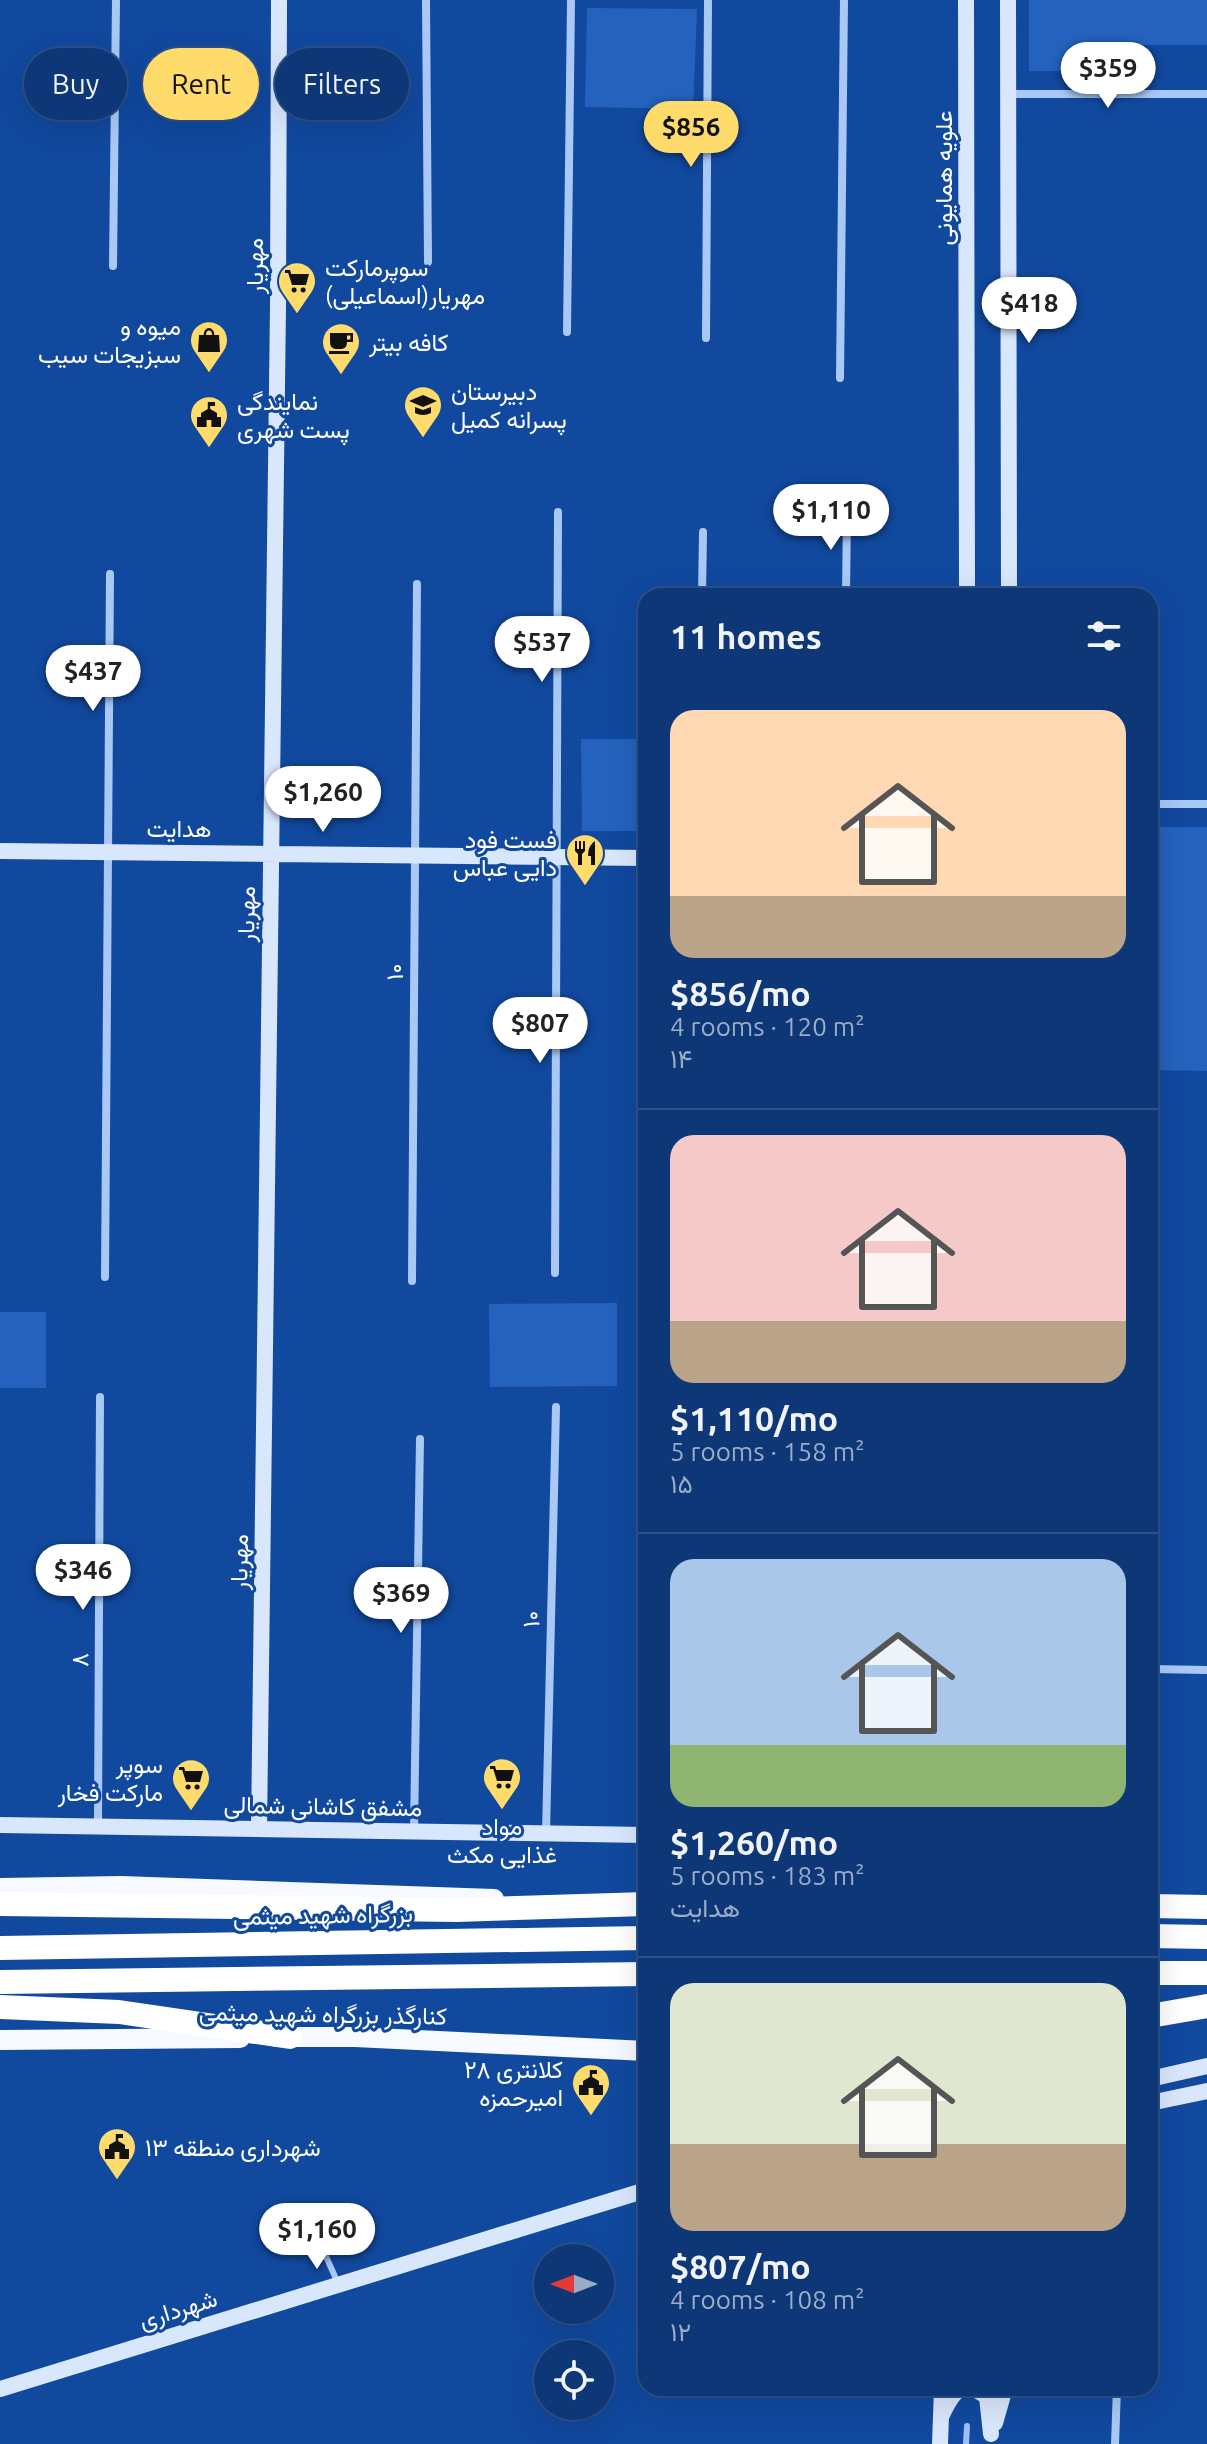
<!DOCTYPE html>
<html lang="en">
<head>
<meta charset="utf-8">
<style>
  :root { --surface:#0d3777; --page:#1b427f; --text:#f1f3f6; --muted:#9aacc6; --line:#2d5189; --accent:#ffdb6c }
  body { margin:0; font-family:Ubuntu,Vazirmatn,sans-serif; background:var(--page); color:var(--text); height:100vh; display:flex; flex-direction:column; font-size:30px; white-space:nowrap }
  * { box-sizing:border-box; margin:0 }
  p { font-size:26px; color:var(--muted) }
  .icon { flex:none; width:44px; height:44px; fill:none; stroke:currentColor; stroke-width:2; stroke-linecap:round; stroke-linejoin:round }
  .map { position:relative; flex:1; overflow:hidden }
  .panel { position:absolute; left:638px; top:588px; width:520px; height:1808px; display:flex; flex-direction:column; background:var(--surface); border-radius:24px; box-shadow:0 8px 32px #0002,0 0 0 2px var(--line) }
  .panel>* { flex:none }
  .guide { position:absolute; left:24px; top:48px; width:494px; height:72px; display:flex; gap:16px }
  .needle { width:52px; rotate:270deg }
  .controls { position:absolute; left:534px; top:2244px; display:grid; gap:16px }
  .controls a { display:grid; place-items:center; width:80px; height:80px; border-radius:50%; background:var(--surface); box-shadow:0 8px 32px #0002,0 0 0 2px var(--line); font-size:40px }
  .price { position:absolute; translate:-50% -68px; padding:0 18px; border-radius:28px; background:#fff; color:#222; font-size:26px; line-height:52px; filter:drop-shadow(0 2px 4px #0008) }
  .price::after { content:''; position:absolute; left:50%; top:48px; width:24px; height:18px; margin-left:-12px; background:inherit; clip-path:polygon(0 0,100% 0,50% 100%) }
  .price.current { background:var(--accent); color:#111 }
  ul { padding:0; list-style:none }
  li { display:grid; align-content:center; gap:16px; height:424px; padding:0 32px }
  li+li { border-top:2px solid var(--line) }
  li span { display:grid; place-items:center; height:248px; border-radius:24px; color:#555 }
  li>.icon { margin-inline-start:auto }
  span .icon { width:144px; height:144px; fill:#fffc; stroke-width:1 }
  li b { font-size:34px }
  h2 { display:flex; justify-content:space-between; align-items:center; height:96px; padding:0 32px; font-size:34px }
  .chip { padding:0 28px; border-radius:36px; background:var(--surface); box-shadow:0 8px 32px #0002,0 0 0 2px var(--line); font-size:28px; line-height:72px }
  .chip.current { background:var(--accent); color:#111 }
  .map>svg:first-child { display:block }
</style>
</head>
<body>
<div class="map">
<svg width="1207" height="2444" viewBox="0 0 1207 2444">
  <rect width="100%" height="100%" fill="#11499f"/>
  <path fill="#2462bd" d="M1029 0H1207V45H1105L1117 71H1029Z
    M587 8 697 9 693 109 585 107Z
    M581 739H646V831H582Z
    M1150 827H1207V1071L1150 1070Z
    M617 1303V1386L490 1387 489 1304Z
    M0 1312H46V1388H0Z"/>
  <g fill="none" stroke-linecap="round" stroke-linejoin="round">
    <path stroke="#9bc2f8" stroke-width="6" d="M966 2444 967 2426"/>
    <path stroke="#a9c8f5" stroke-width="6" d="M324 2252 337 2281"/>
    <path stroke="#a9c8f5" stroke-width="8" d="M426 0 428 262
      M1009 94H1207
      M113 266 116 0
      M567 332 571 0
      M706 338 708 0
      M840 378 844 0
      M702 596 703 532
      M846 596 847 509
      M1150 804H1207
      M555 1273 558 512
      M105 1277 110 574
      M412 1281 417 584
      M1150 1669 1207 1670
      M98 1827 100 1397
      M414 1831 420 1439
      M546 1833 556 1407
      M1115 2444 1117 2388"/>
    <path stroke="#d9e7fd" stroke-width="16" d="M966 0 967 596
      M1008 0 1009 596
      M0 851 646 858
      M0 1825 646 1835
      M259 1829 278 306 279 0
      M1150 2079 1207 2066
      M1150 2103 1207 2091
      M0 2389 646 2190
      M941 2417C952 2393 961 2377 987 2397L991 2434
      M995 2423 1005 2388
      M940 2444 942 2388"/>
    <path stroke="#f6f9ff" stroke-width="20" d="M0 1888 121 1886 494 1899
      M276 2037H355L646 2051
      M0 2040 240 2038"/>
    <path stroke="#fff" stroke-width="24" d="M0 1904 456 1910 646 1904
      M1150 1906 1207 1907
      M1150 1936 1207 1937
      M0 1948 646 1938
      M1150 1973H1207
      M0 1982 646 1974
      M0 2007 119 2012 290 2037
      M1150 2016 1207 2006"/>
  </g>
  <defs>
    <symbol id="supermarket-pin" viewBox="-11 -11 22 30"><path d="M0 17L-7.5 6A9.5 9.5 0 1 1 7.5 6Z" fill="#ffdb6c" stroke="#11499f"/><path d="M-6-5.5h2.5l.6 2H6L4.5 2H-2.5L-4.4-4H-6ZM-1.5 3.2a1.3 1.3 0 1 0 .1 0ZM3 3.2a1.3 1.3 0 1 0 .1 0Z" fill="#111"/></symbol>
    <symbol id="shop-pin" viewBox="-11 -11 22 30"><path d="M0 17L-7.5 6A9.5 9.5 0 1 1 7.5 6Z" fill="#ffdb6c" stroke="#11499f"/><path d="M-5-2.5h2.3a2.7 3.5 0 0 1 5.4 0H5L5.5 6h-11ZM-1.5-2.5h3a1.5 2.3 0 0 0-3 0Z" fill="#111"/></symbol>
    <symbol id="cafe-pin" viewBox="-11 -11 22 30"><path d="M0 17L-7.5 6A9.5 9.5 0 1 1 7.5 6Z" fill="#ffdb6c" stroke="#11499f"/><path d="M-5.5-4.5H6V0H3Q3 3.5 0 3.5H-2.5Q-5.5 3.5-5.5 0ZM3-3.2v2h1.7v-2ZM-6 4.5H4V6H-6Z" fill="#111"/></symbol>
    <symbol id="school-pin" viewBox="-11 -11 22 30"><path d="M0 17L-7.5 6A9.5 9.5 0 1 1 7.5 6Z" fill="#ffdb6c" stroke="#11499f"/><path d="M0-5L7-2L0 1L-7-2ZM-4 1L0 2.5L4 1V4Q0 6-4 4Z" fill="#111"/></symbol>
    <symbol id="civic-pin" viewBox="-11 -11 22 30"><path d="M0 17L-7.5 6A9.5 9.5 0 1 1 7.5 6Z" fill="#ffdb6c" stroke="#11499f"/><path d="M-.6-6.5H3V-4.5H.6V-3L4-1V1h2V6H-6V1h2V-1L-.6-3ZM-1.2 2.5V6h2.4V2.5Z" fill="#111"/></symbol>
    <symbol id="restaurant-pin" viewBox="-11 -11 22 30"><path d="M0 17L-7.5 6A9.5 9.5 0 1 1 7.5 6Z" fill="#ffdb6c" stroke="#11499f"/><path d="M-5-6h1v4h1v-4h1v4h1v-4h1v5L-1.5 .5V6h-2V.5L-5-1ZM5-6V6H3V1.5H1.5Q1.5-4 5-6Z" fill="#111"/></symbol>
  </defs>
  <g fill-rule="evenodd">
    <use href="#supermarket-pin" x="275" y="259" width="44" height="60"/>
    <use href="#shop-pin" x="187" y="318" width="44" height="60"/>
    <use href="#cafe-pin" x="319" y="320" width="44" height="60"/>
    <use href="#school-pin" x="401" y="383" width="44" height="60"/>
    <use href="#civic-pin" x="187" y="393" width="44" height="60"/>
    <use href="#restaurant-pin" x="563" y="831" width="44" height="60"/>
    <use href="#supermarket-pin" x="480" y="1755" width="44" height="60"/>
    <use href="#supermarket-pin" x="169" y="1756" width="44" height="60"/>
    <use href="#civic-pin" x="569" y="2061" width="44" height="60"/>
    <use href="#civic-pin" x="95" y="2125" width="44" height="60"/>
  </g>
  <g text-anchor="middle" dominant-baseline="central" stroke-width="6" stroke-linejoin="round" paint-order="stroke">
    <g font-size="24" fill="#fff" stroke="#11499f">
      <text transform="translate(943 178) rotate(-90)">علویه همایونی</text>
      <text transform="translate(254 266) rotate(-90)">مهریار</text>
      <text x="179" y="828">هدایت</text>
      <text transform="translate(246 914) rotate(-89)">مهریار</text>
      <text transform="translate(394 972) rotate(-90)">۱۰</text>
      <text transform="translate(239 1562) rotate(-89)">مهریار</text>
      <text transform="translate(531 1619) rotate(-89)">۱۰</text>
      <text transform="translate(79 1660) rotate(-90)">۸</text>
      <text transform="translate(323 1806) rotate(1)">مشفق کاشانی شمالی</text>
      <text transform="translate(323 1915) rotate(-1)">بزرگراه شهید میثمی</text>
      <text transform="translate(323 2014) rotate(1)">کنارگذر بزرگراه شهید میثمی</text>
      <text transform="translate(178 2309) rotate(-17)">شهرداری</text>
    </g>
    <g font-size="24" fill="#fff" stroke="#11499f" text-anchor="start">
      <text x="325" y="267">سوپرمارکت<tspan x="325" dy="28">مهریار(اسماعیلی)</tspan></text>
      <text x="181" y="326" text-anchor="end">میوه و<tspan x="181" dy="28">سبزیجات سیب</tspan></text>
      <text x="369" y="342">کافه بیتر</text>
      <text x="451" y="391">دبیرستان<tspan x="451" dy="28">پسرانه کمیل</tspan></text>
      <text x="237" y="401">نمایندگی<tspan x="237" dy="28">پست شهری</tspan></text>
      <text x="557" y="839" text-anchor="end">فست فود<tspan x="557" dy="28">دایی عباس</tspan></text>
      <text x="163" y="1764" text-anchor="end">سوپر<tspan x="163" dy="28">مارکت فخار</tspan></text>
      <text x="502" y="1826" text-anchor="middle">مواد<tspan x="502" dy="28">غذایی مکث</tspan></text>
      <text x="563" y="2069" text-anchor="end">کلانتری ۲۸<tspan x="563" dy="28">امیرحمزه</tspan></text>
      <text x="145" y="2147">شهرداری منطقه ۱۳</text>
    </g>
  </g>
</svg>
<div class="controls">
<a><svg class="needle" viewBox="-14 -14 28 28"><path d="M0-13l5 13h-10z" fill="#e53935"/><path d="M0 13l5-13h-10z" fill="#9aacc6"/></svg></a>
<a><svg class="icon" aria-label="locate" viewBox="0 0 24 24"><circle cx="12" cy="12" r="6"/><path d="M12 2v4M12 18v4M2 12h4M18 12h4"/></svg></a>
</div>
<b class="price" style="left:1108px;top:110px">$359</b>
<b class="price current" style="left:691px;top:169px">$856</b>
<b class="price" style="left:1029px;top:345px">$418</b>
<b class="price" style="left:831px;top:552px">$1,110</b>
<b class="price" style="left:542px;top:684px">$537</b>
<b class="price" style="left:93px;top:713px">$437</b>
<b class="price" style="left:323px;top:834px">$1,260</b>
<b class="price" style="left:540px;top:1065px">$807</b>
<b class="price" style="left:83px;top:1612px">$346</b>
<b class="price" style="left:401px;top:1635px">$369</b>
<b class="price" style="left:317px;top:2271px">$1,160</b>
<div class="guide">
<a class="chip">Buy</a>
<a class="chip current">Rent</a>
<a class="chip">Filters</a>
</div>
<section class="panel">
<h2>11 homes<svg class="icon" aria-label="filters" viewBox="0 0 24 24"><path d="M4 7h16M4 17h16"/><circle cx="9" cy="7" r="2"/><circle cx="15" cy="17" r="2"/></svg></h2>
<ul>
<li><span style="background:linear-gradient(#ffd9b3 75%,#b9a48a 0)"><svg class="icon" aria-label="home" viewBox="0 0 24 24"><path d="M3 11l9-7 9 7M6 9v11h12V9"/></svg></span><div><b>$856/mo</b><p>4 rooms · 120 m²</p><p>۱۴</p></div></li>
<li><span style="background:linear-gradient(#f6c9c9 75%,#b9a48a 0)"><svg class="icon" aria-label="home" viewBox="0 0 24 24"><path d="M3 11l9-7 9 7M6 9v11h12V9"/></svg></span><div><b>$1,110/mo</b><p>5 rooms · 158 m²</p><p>۱۵</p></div></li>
<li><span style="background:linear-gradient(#a9c7e8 75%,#8fb573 0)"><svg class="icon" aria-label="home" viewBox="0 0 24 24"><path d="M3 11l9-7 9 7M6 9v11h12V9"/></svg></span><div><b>$1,260/mo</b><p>5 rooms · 183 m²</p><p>هدایت</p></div></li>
<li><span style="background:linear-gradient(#dfe7d0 65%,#b9a48a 0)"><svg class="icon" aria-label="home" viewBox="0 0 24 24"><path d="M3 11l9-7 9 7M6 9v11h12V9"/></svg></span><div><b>$807/mo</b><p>4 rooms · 108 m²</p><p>۱۲</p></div></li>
</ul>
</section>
</div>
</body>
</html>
